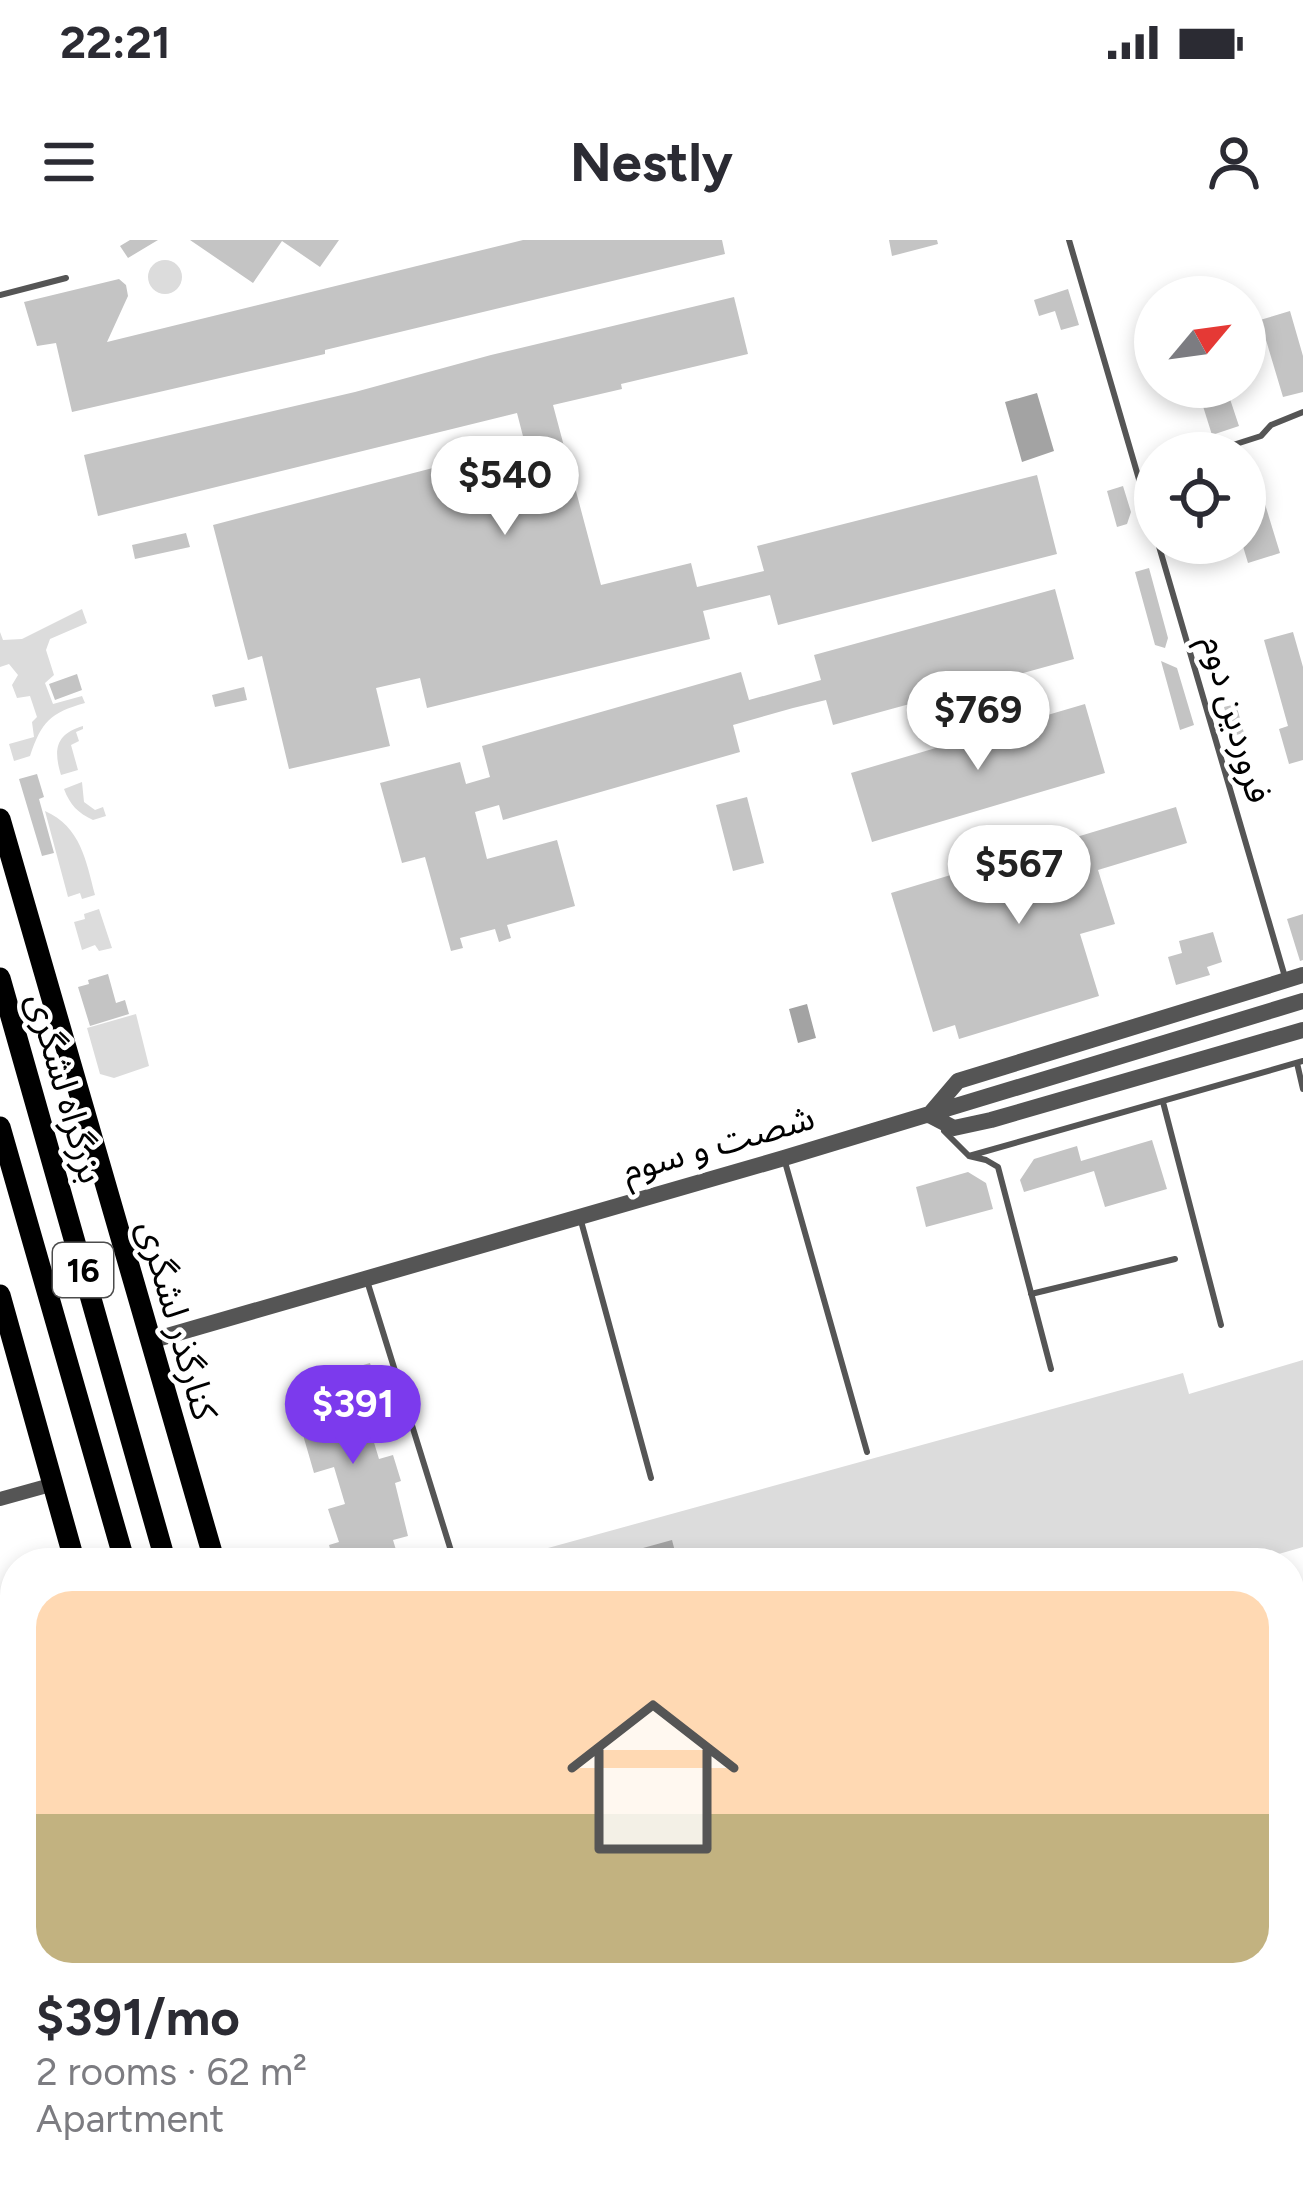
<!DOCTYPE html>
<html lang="en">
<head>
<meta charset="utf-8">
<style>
  :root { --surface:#fff; --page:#f7f7f7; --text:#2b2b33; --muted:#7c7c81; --accent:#7c3aed }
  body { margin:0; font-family:Figtree,"Noto Sans Arabic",sans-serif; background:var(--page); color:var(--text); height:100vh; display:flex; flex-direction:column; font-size:45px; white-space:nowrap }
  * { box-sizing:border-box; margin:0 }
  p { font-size:39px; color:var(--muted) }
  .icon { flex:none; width:66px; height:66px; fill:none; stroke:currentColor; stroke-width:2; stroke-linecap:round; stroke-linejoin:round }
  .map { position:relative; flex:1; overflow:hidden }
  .sheet { position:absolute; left:0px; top:1308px; width:1305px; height:663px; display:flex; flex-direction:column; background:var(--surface); border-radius:48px 48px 0 0; box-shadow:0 6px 18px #0003 }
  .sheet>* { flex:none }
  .needle { width:78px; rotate:61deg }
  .buttons { position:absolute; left:1134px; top:36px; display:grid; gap:24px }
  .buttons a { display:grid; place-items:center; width:132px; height:132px; border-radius:50%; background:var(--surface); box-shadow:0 6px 18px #0003; font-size:60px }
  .price { position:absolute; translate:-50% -102px; padding:0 27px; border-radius:42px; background:#fff; color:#222; font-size:39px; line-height:78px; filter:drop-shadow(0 3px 6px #0008) }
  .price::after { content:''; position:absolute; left:50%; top:72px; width:36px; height:27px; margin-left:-18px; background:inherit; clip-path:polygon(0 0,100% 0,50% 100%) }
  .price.active { background:var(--accent); color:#fff }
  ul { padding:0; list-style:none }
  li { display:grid; align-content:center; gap:24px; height:636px; padding:0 36px }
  li span { display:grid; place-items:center; height:372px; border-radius:36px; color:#555 }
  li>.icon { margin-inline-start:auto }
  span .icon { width:216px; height:216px; fill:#fffc; stroke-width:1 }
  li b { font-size:51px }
  .status { display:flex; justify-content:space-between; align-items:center; height:84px; padding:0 60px; background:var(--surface); direction:ltr }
  .status svg { height:33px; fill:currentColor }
  header { display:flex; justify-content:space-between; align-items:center; height:156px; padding:0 36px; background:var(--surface); font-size:54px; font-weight:700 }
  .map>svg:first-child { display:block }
</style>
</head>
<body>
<div class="status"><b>22:21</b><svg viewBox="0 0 49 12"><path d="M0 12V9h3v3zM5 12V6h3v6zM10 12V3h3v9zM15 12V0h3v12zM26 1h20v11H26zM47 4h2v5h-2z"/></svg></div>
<header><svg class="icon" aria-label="menu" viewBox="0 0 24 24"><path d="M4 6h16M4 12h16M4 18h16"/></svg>Nestly<svg class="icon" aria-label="person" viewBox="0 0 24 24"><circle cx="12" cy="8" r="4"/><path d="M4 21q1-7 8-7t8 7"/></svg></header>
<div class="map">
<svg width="1303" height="1970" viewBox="0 0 1303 1970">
  <rect width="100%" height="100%" fill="#fff"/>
  <path fill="#dcdcdc" d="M148 37a17 17 0 1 1 34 0a17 17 0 1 1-34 0Z
    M82 369 87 383 50 399 46 410 54 435 45 443 53 464 82 456 85 463C50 473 42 481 30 516L14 521 9 504 34 497 32 482 37 477 30 456 17 458 12 445 18 435 9 424 0 427V392L3 400 22 399Z
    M83 486V489L76 492 79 501 71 505 78 530 61 535C53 509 56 494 83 486Z
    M82 542 84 562 95 570 103 567 106 576 93 580C78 573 70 565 64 549Z
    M45 571C81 587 86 621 95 655L82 659 80 653 68 657Z
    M99 669 112 708 99 711 95 705 82 710 74 682 85 679 84 674Z
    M136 774 149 826 114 838 100 834 87 788Z
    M1303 1120V1307L1247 1323H552L548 1308 1183 1133 1189 1154Z
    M15 1740V1956H234L238 1970H0V1744Z
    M1303 1770V1891L1290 1894V1773Z"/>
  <path fill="#a3a3a3" d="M1037 153 1054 211 1022 222 1005 162Z
    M807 764 816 798 798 803 789 769Z
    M672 1300 678 1323H616L614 1316Z"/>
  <path fill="#c4c4c4" d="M130 0H158L128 18 120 6Z
    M190 0H339L320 27 282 1 253 43Z
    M523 0H722L725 14 325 110V114L72 172 56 103 37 106 24 62 119 39 126 45 128 56 107 102Z
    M889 0H937L938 4 892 16Z
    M1068 49 1079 85 1061 90 1055 71 1039 76 1034 60Z
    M734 57 748 114 621 144 622 149 553 165 601 345 691 323 697 347 764 331 757 306 1037 235 1057 314 778 385 770 355 703 371 710 399 427 468 420 438 376 448 390 506 289 529 262 416 248 420 213 285 525 204 517 173 98 276 84 215 355 152 491 115Z
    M1290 71 1303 116V152L1283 157 1260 80Z
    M1197 147H1226L1239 186 1212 195Z
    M1257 238 1280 313 1248 323 1242 303H1245V241Z
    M1123 246 1131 272 1127 284 1117 287 1107 251Z
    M186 293 190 307 135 319 132 305Z
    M1149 328 1168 398 1165 408 1155 405 1135 332Z
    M1055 349 1074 419 833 485 826 460 793 468 733 485 740 512 503 580 499 565 475 572 487 619 557 600 575 666 507 685 511 698 499 702 495 689 460 698 463 708 451 711 425 617 402 623 380 543 460 522 466 544 490 537 482 506 741 432 749 460 821 440 814 415Z
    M1293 392 1303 427V520L1289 524 1279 489 1288 486 1264 400Z
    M1161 421 1177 428 1194 485 1180 490Z
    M77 434 82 450 55 460 49 444Z
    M244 447 247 460 215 467 212 455Z
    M1085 464 1105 533 872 602 851 533Z
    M1236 464 1244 493 1232 496 1224 467Z
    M37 534 44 557 39 559 54 613 42 616 19 539Z
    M747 557 764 623 733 631 716 565Z
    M1176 567 1187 603 1098 630 1115 684 1080 694 1099 756 959 799 955 785 933 792 891 653Z
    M1303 674V720L1300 721 1287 679Z
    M1213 692 1222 722 1207 727 1210 735 1176 745 1168 717 1182 713 1179 701Z
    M108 734 116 763 125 760 129 774 90 786 78 747 89 744 88 740Z
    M1152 900 1167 949 1105 967 1094 931 1024 952 1020 940 1034 919 1077 906 1081 921Z
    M968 932 986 943 993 969 926 987 916 947Z
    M370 1123 377 1147 359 1153 379 1219 393 1215 401 1241 395 1243 408 1296 393 1300 400 1323H334L329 1305 339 1302 328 1269 345 1264 334 1227 314 1233 297 1174 304 1172 296 1145Z
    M12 1440 15 1464 0 1468V1443Z
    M1303 1550V1612L1290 1615V1553Z
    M416 1956H450L454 1970H421Z
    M525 1956H658V1960L622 1970H489L488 1966Z
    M737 1956H778L782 1970H741Z
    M949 1956H1035L1036 1960 1000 1970H953Z"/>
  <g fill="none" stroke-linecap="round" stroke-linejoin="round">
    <path stroke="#555" stroke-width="6" d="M1069 0 1155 294
      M0 55 66 38
      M1208 213 1261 196 1271 185 1303 172
      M1158 303 1285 737
      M1297 823 1303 849
      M1163 862 1221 1085
      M944 891 969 916 986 920 998 927 1051 1129
      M969 916 1303 821
      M785 922 867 1212
      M581 981 651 1238
      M368 1044 452 1314
      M1031 1054 1175 1019"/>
    <path stroke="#555" stroke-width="14" d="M0 1259 54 1244"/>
    <path stroke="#555" stroke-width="16" d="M1303 735 958 841 929 875 954 888 991 880 1303 790
      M150 1101 784 918 1303 761
      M1290 1943 1303 1939
      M1196 1970 1245 1956"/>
    <path stroke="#000" stroke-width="21" d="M0 579 215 1323
      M0 1055 75 1323
      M259 1956 262 1970
      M394 1956 398 1970"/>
    <path stroke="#000" stroke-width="21" d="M0 738 166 1323
      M0 887 125 1323
      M305 1956 309 1970
      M345 1956 349 1970"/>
  </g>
  <g text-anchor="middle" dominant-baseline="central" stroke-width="9" stroke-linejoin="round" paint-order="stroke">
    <rect fill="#fff" stroke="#4c4c4c" stroke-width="3" x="53" y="1003" width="60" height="54" rx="9"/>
    <g font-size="33" font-weight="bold" fill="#000">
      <text x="83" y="1030">16</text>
    </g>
    <g font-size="36" fill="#000" stroke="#fff">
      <text transform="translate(1237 479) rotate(74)">فروردین دوم</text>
      <text transform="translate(66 848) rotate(74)">بزرگراه لشگری</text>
      <text transform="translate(718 903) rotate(-16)">شصت و سوم</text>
      <text transform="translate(178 1080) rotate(74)">کنارگذر لشگری</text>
    </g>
  </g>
</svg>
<div class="buttons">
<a><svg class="needle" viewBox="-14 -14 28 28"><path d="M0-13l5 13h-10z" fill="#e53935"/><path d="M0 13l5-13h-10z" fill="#7c7c81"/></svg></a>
<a><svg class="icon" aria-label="locate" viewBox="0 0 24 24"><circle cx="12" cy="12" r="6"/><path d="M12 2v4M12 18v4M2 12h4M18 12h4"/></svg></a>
</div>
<b class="price" style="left:505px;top:298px">$540</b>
<b class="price" style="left:978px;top:533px">$769</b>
<b class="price" style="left:1019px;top:687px">$567</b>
<b class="price active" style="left:353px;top:1227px">$391</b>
<section class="sheet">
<ul>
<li><span style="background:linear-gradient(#ffd9b3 60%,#c2b280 0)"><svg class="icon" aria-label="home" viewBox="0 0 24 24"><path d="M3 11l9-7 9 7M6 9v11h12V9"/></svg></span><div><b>$391/mo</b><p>2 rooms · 62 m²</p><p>Apartment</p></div></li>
</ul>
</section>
</div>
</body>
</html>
